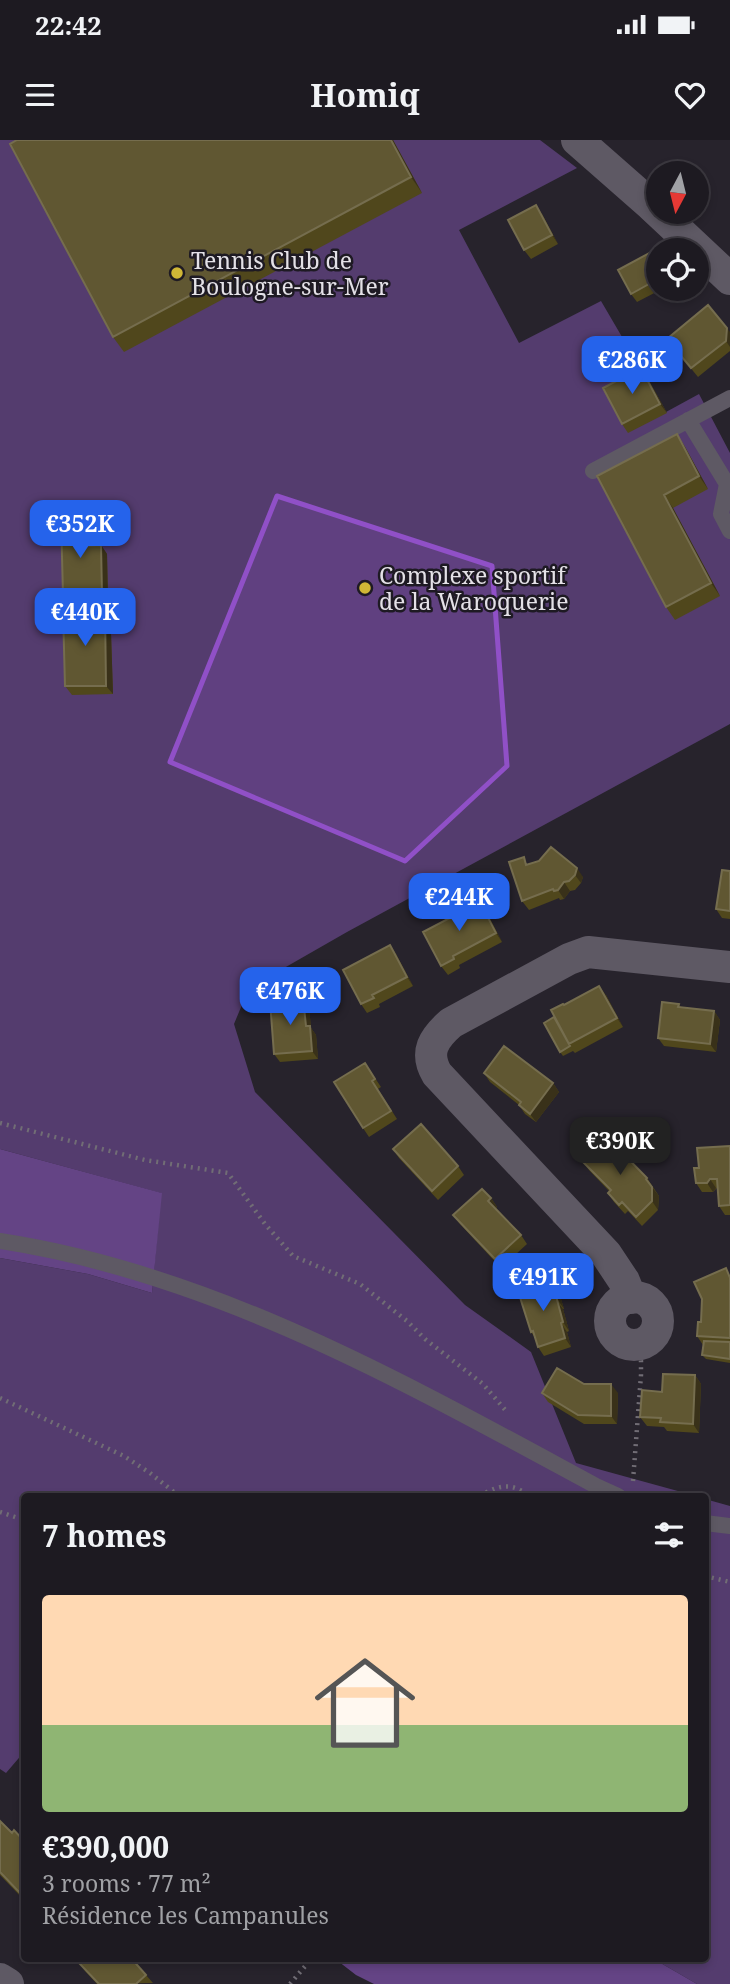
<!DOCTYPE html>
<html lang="en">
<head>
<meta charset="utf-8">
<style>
  :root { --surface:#1d1a21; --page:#25232a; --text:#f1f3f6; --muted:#a0a1a5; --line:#3b383f; --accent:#2563eb }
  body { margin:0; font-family:"Noto Serif",serif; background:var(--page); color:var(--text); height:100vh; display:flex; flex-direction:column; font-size:26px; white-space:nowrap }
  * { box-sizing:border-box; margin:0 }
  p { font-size:23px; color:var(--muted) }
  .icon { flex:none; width:38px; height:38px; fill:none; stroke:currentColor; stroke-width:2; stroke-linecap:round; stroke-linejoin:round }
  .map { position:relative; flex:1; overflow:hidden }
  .sheet { position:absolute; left:21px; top:1353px; width:688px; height:469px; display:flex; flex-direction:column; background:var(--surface); border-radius:7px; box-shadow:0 4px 10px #0003,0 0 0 2px var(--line) }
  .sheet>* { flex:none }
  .needle { width:46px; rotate:187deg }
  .controls { position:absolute; left:646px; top:21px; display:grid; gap:14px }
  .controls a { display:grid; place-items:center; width:63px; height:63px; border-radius:50%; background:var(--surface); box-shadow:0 4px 10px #0003,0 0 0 2px var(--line); font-size:35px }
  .price { position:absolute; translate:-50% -60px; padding:0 16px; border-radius:14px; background:var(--accent); color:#fff; font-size:23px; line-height:46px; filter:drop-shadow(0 2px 4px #0008) }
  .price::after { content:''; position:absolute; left:50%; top:42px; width:21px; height:16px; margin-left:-10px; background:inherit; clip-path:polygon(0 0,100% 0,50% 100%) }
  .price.selected { background:#222; color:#fff }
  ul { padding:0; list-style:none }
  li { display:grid; align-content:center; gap:14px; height:371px; padding:0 21px }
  li span { display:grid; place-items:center; height:217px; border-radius:7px; color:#555 }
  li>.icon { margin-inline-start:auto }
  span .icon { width:126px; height:126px; fill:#fffc; stroke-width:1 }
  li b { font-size:30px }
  h2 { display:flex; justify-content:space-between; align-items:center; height:84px; padding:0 21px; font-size:30px }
  .status { display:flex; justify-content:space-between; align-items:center; height:49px; padding:0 35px; background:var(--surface); direction:ltr }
  .status svg { height:19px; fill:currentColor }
  header { display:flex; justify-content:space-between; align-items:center; height:91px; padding:0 21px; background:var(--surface); font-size:32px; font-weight:700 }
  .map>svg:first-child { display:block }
</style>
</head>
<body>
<div class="status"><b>22:42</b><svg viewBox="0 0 49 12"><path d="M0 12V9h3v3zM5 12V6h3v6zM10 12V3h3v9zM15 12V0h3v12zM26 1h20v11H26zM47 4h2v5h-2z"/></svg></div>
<header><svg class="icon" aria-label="menu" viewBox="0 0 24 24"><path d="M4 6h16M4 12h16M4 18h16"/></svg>Homiq<svg class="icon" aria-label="heart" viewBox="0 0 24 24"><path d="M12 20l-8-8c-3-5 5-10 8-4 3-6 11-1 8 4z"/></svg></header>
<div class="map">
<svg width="730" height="1844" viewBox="0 0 730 1844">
  <rect width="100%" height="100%" fill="#27232c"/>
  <path fill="#543c6e" d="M0 0H540L577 28 459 90 519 203 601 161 666 272 699 254 730 313V584L347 792 249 848 234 884 255 952 465 1165 531 1212 576 1323 696 1356H24V1612L6 1633 0 1629V1118L88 1134 152 1153 161 1053 0 1009Z
    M705 1359 730 1366V1844H697L652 1818H705Z"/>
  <path fill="#644485" d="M0 1009 162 1053 152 1153 88 1134 0 1118Z
    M334 1818H652L697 1844H374L356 1835Z"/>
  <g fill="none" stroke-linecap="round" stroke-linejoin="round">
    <path stroke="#716d75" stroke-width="4.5" stroke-dasharray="2 5" stroke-linecap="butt" d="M0 983 145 1020 228 1033 265 1084 293 1116 360 1144 407 1181 425 1199 483 1244 507 1272
      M0 1258 124 1316 150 1333 179 1356
      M633 1341 641 1235V1221L638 1205
      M480 1356C491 1349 505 1343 518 1349 524 1352 528 1355 534 1356
      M0 1372 24 1380
      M705 1436 730 1442
      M290 1844 312 1818"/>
    <path stroke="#5e5964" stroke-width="16" d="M688 280 727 344 721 374 730 391
      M593 331 730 258
      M0 1101C215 1134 407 1244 596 1346L618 1356
      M705 1383 730 1386"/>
    <path stroke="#5e5964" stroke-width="32" d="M577 0 651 65 730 139
      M610 1181a24 24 0 1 1 48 0a24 24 0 1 1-48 0Z
      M631 1158 624 1141 606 1114 437 934C424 912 434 898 451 883L569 819 588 812 730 827
      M0 1839 8 1844"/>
  </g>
  <path fill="#50471c" d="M393 0 422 53 124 212 113 197Z
    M542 74 558 104 531 119 524 110Z
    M655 110 658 114V149H662L637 162 631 154Z
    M730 192V211L698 237 667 199Z
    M647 237 667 273 628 293 622 284Z
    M677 294 685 307 708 349 673 368 720 456 675 480 666 467 597 336Z
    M86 377 92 386V405H101L107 414 108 460 110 463 113 554 72 555 65 546 66 460 63 455Z
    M539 721 583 737 581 743 575 750 570 751 564 759 560 760 559 758 529 770 522 761 529 724Z
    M730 731V779L722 778 716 769Z
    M480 762 486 771 502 802 459 825 460 828 448 835 441 826Z
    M390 805 396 814 413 846 379 864 380 867 367 873 361 864Z
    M606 855 623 887 575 913 573 911 563 916 560 912 554 877 564 865Z
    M679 864 681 868 714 871 720 880 716 912 664 906 658 898Z
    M309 867 311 888 316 895 318 919 280 922 274 914Z
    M371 932 381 947 378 949 397 979 369 997 363 988Z
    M484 933 553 943 559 952 536 982 525 974 519 965 490 942Z
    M730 1006V1075H725L719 1066 717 1048 713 1052H702L696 1043Z
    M393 1009 458 1026 464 1035 438 1060 399 1018Z
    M582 1021 647 1038 659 1056 658 1070 642 1086 628 1071 625 1074 614 1062 608 1053 609 1051 589 1030Z
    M491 1058 497 1067 496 1068 521 1095 527 1104 501 1128 460 1084 453 1075Z
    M730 1134V1223L706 1219 702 1215 703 1205 697 1196 701 1182Z
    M552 1141 558 1149 564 1169H563L569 1191 567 1192 571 1207 544 1216 538 1207 536 1199 531 1192Z
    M695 1235 701 1244 699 1293 667 1291 664 1287 647 1286 640 1277 662 1252Z
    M584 1244 618 1253 617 1284H584L548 1262 542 1253Z
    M0 1681 12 1693 24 1701V1760L0 1735Z
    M79 1823 146 1835 153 1843 97 1844 85 1831Z"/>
  <path fill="#393119" d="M391 0H393L422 53 411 37Z
    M536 65 542 74 558 104 552 95Z
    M727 188 730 192V207L726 201Z
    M641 228 647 237 667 273 660 264Z
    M677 294 685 307 708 349 699 336Z
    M664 355 673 368 720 456 711 443Z
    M86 377 92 386 93 414 86 406Z
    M101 405 107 414 108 460 110 463 113 554 106 546 105 470 107 462 102 454Z
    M577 728 583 737 581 743 575 735Z
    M564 742 570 751 564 759 558 750Z
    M480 762 486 771 502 802 496 793Z
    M390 805 396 814 413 846 407 837Z
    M599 846 606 855 623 887 617 878Z
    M303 858 309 867 311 888 316 895 318 919 312 911 306 886Z
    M714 871 720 880 716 912 710 904Z
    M553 943 559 952 536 982 530 974Z
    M710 1039 716 1048 713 1052 707 1043Z
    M652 1047 659 1056 658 1070 652 1061Z
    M491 1058 497 1067 495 1069 488 1061Z
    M552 1141 558 1149 564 1169 558 1160Z
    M556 1160 563 1169 569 1191 563 1182Z
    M561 1183 567 1192 571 1207 565 1198Z
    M695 1235 701 1244 699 1293 693 1284Z
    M611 1244 618 1253 617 1284 611 1276Z"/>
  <path fill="#605732" stroke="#756d4e" stroke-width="2" d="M17 0H391L411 37 113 197 10 4Z
    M536 65 552 95 524 110 508 80Z
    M655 110 658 116V139L631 154 618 130Z
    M708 165 727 188 726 201 691 228 667 199Z
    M641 228 660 264 622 284 603 248Z
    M677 294 699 336 664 355 711 443 666 467 597 336Z
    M86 377V406L101 405 102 454 63 455 61 378Z
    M107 458 108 475 105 470 66 471V460Z
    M105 470 106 546H65L63 471Z
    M551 707 577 728 575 735 569 741 564 742 558 750 554 751 553 749 522 761 509 722 524 717 526 725 539 721Z
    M722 730 730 731V771L716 769Z
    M480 762 496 793 453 816 454 819 441 826 423 792Z
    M390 805 407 837 372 855 374 858 361 864 343 830Z
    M599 846 617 878 569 904 551 870 563 864 564 865Z
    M303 858 306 886H310L312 911 274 914 270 861Z
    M662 862 679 864 678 867 714 871 710 904 658 898Z
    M554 877 570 906 560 912 544 883Z
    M504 906 553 943 530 974 519 965 521 962 484 933Z
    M365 923 375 939 372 941 391 971 363 988 334 942Z
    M421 984 458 1026 432 1051 393 1009Z
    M607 997 647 1038 646 1039 652 1047V1061L636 1077 622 1062 619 1065 608 1053 611 1050 582 1021Z
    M730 1006V1065L719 1066 717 1039H710L707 1043H696L694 1028H699L697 1008Z
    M482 1049 491 1058 488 1061 521 1095 495 1119 453 1075Z
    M726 1128 730 1138V1198L697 1196 698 1182H701L702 1159 694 1142Z
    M552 1141 563 1182 561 1183 565 1198 538 1207 533 1191 531 1192 518 1151Z
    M704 1201 730 1202V1219L702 1215Z
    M557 1228 584 1244H611V1276L578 1275 542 1253Z
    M663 1234 695 1235 693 1284 660 1282 661 1278 640 1277 642 1250 662 1252Z
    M0 1681 12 1693 14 1690 24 1701V1747L19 1752 0 1732Z
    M83 1818H131L146 1835 136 1844H99L79 1823Z"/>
  <path fill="#9050c7" fill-opacity="0.2" stroke="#9050c7" stroke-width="5" stroke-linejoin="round" d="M277 356 492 426 507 626 405 721 170 622Z"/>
  <g fill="#d0b736" stroke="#1e1a23" stroke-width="2.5">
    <circle cx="177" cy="133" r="7"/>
    <circle cx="365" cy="448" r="7"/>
  </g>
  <g text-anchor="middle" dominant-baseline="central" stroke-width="5" stroke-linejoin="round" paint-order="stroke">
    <g font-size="23" fill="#e4e1e7" stroke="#1e1a23" text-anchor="start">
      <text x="191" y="120">Tennis Club de<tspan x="191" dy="26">Boulogne-sur-Mer</tspan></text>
      <text x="379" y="435">Complexe sportif<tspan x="379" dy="26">de la Waroquerie</tspan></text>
    </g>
  </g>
</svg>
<div class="controls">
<a><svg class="needle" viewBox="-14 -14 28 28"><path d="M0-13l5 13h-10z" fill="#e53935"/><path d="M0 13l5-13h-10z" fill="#a0a1a5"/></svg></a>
<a><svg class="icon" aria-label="locate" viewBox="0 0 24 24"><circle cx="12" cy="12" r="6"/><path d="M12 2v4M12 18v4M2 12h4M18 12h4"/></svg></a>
</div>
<b class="price" style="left:632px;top:256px">€286K</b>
<b class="price" style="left:80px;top:420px">€352K</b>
<b class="price" style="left:85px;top:508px">€440K</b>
<b class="price" style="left:459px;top:793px">€244K</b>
<b class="price" style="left:290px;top:887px">€476K</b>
<b class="price selected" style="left:620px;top:1037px">€390K</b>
<b class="price" style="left:543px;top:1173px">€491K</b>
<section class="sheet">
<h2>7 homes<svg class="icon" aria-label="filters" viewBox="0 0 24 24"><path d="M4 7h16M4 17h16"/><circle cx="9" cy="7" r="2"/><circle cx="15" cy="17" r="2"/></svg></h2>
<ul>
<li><span style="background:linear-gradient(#ffd9b3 60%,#8fb573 0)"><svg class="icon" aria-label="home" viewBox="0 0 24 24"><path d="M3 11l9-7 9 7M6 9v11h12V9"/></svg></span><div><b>€390,000</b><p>3 rooms · 77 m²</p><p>Résidence les Campanules</p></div></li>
</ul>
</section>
</div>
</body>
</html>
